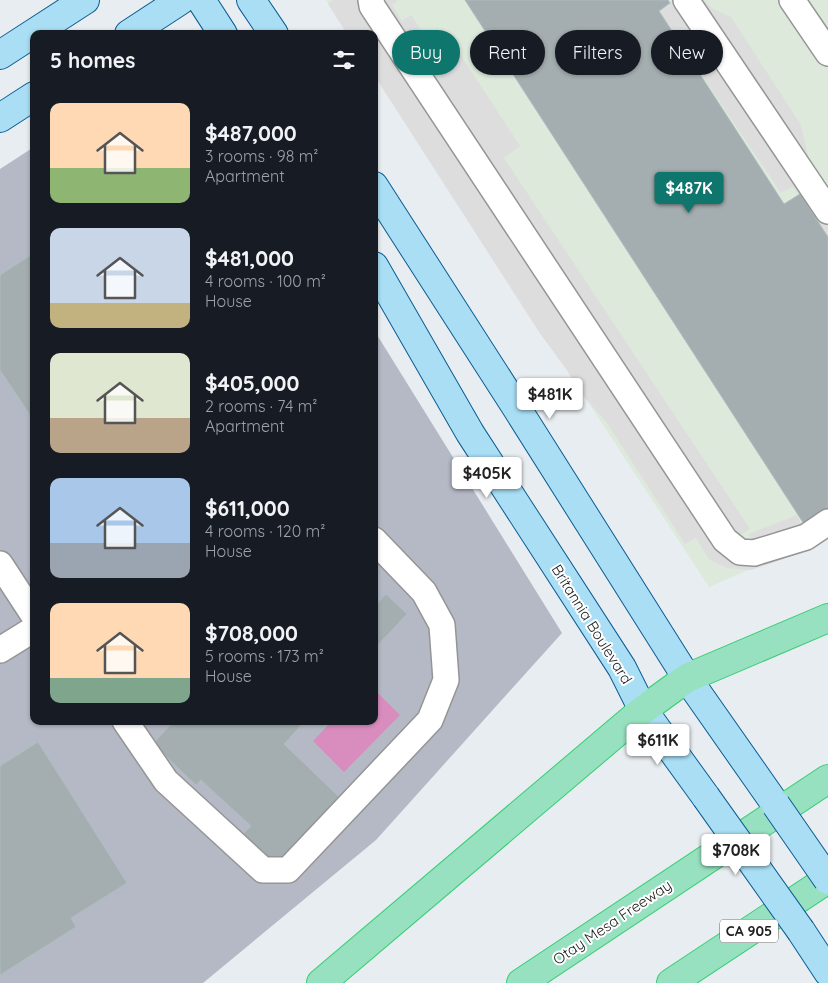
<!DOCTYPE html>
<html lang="en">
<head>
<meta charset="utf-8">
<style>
  :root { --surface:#171b24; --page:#20242c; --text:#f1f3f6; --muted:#9ea1a6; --accent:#0f766e }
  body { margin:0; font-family:Quicksand,sans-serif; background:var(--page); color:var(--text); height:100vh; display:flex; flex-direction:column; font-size:19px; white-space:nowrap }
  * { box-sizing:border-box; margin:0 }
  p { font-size:16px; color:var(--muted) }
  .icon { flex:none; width:28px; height:28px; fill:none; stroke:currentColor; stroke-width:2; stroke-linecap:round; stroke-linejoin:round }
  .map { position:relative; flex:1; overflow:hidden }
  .panel { position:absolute; left:30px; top:30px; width:348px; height:695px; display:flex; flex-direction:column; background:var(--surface); border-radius:10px; box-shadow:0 1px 4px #0004 }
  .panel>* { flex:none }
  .top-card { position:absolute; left:392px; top:30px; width:360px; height:45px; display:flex; gap:10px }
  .price { position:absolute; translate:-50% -42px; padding:0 11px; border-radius:5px; background:#fff; color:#222; font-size:16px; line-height:32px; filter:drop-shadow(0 1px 2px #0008) }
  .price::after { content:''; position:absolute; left:50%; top:30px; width:15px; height:11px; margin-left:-8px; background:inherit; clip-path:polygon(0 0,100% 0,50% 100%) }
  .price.selected { background:var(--accent); color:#fff }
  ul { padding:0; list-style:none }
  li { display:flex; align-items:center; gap:15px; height:125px; padding:0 20px }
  li span { display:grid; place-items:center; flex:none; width:140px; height:100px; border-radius:10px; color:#555 }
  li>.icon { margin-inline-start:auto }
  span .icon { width:60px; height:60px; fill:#fffc; stroke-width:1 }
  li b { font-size:21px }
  h2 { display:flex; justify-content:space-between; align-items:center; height:60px; padding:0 20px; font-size:21px }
  .pill { padding:0 18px; border-radius:22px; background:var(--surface); box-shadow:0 1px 4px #0004; font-size:18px; line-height:45px }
  .pill.selected { background:var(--accent); color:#fff }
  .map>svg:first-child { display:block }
</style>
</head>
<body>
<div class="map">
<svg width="828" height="983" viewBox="0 0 828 983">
  <rect width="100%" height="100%" fill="#e8edf1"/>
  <path fill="#dce9db" d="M326 0H828V535L709 587 374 74V34H348Z"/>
  <path fill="#b4b9c5" d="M34 147V721H374V330L562 633 376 840 203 983H0V169Z"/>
  <path fill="#d98dbe" d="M374 689 400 715 344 772 313 741 332 721H374Z"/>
  <path fill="#ddd" d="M333 0H398L392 5 402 21 411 15 442 61 458 51 520 146 504 158 750 529 733 539 754 547 749 534 797 515 812 545 781 560 751 570 727 568 709 559 696 538 685 544 607 423 585 398 566 369 539 332 374 75V34H347L328 4Z
    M672 0H704L713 9 731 17 801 125 811 170 828 196V242L793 187 781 193 658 10 672 1Z"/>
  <path fill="#a4adaf" stroke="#acbec1" d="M465 0H668L670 3 659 11 784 204 800 194 828 237V509L804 524Z
    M34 253V421L0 370V275Z
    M386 594 407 614 374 649V603L376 605Z
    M174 721H305L284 744 339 797 275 865 243 834 251 826 201 780 196 785 153 744Z
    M38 742 127 883 71 918 76 927 0 975V766Z"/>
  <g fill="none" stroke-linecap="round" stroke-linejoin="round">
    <defs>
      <path id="minor" d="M371 0 372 6 725 540 740 552 754 553 806 537 828 522
        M686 0 828 211
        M792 0 828 53
        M0 564 34 616
        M0 650 34 629
        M125 721 166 781 263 870H288L430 720 446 680 442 625 424 592 374 540"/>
      <path id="major" d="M201 0 223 34
        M251 0 274 34
        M129 34 181 0
        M0 55 85 0
        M0 118 34 96
        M374 186 516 407 687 678 776 805
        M374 266 470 433 622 668 643 710 706 797
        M801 931 828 972"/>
      <path id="highway" d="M321 983 643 710 687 678 828 618
        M521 983 828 779
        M671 983 828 879"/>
    </defs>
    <use href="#minor" stroke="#959595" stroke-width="28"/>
    <use href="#major" stroke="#0c5c92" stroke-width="30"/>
    <use href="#highway" stroke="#36ce72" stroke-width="30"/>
    <use href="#minor" stroke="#fff" stroke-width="25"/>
    <use href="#major" stroke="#a9def5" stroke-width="28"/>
    <use href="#highway" stroke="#97e1c0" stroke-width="28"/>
    <defs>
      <path id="major-bridge" d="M706 797 801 931
        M776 805 828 880"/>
    </defs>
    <use href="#major-bridge" stroke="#0c5c92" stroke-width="30" stroke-linecap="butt"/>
    <use href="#major-bridge" stroke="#a9def5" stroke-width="28"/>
  </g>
  <g text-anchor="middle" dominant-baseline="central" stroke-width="4" stroke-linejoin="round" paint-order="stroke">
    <rect fill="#fff" stroke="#646464" stroke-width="1" x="720" y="919.5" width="58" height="23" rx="4"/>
    <g font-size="14" font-weight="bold" fill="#212121">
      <text x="749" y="931">CA 905</text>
    </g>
    <g font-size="15" fill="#212121" stroke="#fff">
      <text transform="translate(592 624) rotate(58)">Britannia Boulevard</text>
      <text transform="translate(612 922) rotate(-34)">Otay Mesa Freeway</text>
    </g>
  </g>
</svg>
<b class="price selected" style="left:689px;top:214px">$487K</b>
<b class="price" style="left:550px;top:420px">$481K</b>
<b class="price" style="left:487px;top:499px">$405K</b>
<b class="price" style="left:658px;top:766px">$611K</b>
<b class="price" style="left:736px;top:876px">$708K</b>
<div class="top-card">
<a class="pill selected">Buy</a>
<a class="pill">Rent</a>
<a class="pill">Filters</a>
<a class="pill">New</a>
</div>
<section class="panel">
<h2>5 homes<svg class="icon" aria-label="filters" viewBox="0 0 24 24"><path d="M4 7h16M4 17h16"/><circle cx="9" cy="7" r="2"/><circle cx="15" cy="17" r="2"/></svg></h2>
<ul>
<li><span style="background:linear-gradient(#ffd9b3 65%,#8fb573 0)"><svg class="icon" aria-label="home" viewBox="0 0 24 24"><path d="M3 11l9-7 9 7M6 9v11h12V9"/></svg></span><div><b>$487,000</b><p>3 rooms · 98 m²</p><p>Apartment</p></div></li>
<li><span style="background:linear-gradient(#c9d6e8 75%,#c2b280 0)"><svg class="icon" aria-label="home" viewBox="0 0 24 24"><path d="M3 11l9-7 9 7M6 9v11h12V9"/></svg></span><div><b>$481,000</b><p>4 rooms · 100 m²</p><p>House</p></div></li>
<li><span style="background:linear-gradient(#dfe7d0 65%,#b9a48a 0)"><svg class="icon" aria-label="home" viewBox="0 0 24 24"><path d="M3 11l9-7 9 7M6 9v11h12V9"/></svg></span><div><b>$405,000</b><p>2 rooms · 74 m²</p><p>Apartment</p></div></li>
<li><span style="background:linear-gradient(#a9c7e8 65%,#9aa5b1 0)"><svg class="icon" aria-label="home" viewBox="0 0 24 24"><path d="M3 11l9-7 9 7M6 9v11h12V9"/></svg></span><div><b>$611,000</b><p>4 rooms · 120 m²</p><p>House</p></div></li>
<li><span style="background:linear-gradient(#ffd9b3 75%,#7fa58c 0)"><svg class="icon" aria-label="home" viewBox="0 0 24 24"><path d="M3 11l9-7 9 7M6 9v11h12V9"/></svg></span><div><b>$708,000</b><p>5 rooms · 173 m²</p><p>House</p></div></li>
</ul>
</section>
</div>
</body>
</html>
